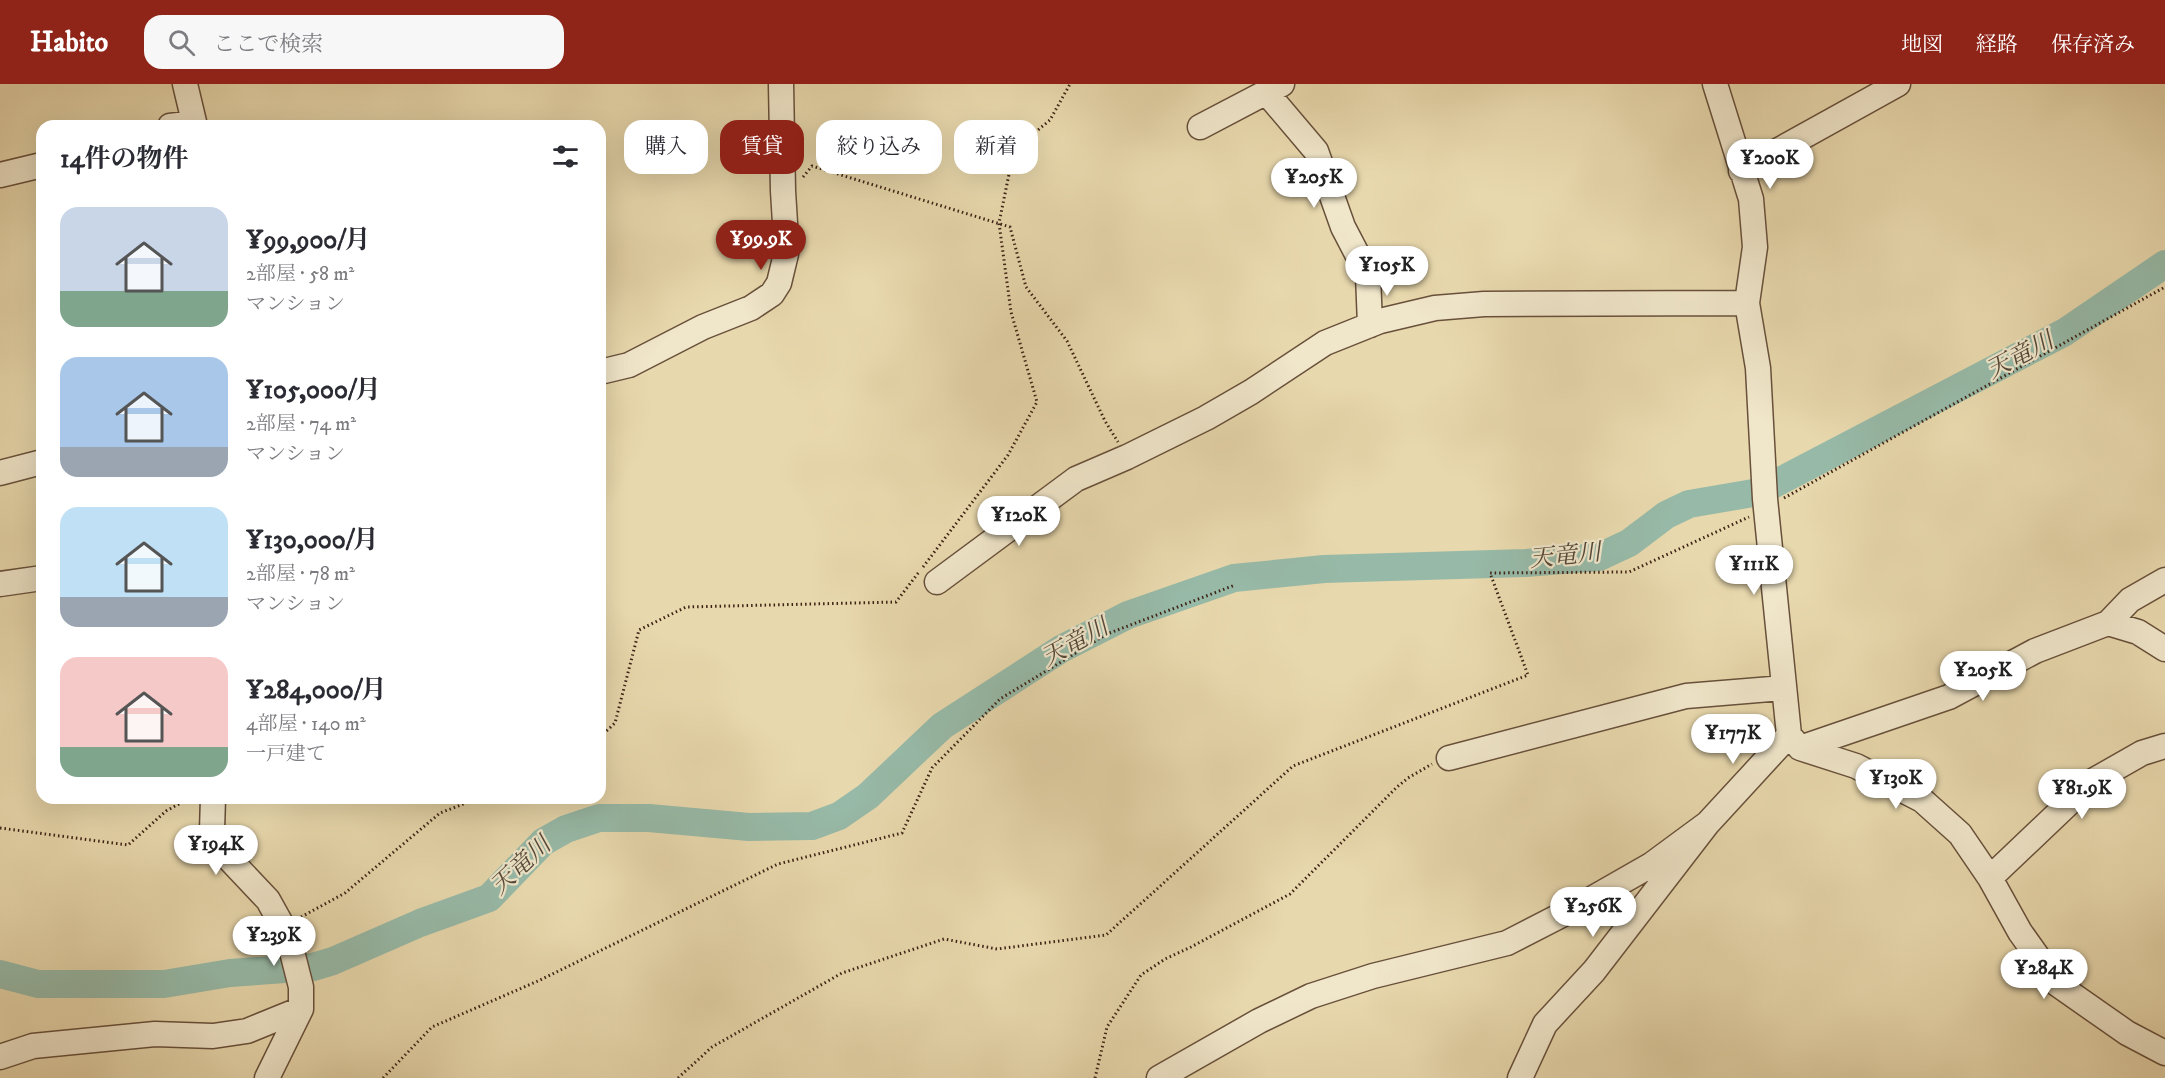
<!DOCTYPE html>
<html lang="ja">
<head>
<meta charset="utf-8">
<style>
  :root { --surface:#fff; --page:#f7f7f7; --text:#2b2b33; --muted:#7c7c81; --accent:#8f2418 }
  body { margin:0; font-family:"IM FELL DW Pica","Noto Serif JP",serif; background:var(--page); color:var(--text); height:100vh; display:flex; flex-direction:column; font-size:22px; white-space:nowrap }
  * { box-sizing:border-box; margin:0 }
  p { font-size:20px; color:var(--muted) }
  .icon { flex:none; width:33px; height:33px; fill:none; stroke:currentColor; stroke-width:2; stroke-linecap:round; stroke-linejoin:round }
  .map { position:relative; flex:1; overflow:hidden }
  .panel { position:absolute; left:36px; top:36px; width:570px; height:684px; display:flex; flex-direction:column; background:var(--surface); border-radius:18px; box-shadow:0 6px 24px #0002 }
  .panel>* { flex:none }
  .hud { position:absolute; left:624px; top:36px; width:570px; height:54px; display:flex; gap:12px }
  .price { position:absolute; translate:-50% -51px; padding:0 14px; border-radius:21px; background:#fff; color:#222; font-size:20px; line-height:39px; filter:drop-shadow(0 2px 3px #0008) }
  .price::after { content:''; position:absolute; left:50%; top:36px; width:18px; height:14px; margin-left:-9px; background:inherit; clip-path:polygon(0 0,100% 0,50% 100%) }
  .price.selected { background:var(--accent); color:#fff }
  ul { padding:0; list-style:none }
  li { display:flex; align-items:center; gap:18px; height:150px; padding:0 24px }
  li span { display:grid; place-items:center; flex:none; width:168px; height:120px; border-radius:18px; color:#555 }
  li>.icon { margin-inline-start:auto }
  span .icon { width:72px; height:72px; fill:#fffc; stroke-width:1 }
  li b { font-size:26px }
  h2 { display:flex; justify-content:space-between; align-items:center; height:72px; padding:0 24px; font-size:26px }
  .tag { padding:0 21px; border-radius:18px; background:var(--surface); box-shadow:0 6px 24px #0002; font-size:21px; line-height:54px }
  .tag.selected { background:var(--accent); color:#fff }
  header { display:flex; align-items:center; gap:36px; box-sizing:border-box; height:84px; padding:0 30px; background:var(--accent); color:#fff }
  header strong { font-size:28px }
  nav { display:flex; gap:33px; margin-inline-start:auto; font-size:21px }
  .search { width:420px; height:54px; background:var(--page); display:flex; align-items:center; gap:15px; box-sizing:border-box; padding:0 21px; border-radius:18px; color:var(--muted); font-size:22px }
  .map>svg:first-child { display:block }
</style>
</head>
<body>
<header>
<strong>Habito</strong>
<div class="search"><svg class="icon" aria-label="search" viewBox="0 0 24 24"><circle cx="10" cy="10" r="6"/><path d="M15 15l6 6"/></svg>ここで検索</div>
<nav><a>地図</a><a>経路</a><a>保存済み</a></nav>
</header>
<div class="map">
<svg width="2165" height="994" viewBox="0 0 2165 994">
  <rect width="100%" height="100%" fill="#e8d8ad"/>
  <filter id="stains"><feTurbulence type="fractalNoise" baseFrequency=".00333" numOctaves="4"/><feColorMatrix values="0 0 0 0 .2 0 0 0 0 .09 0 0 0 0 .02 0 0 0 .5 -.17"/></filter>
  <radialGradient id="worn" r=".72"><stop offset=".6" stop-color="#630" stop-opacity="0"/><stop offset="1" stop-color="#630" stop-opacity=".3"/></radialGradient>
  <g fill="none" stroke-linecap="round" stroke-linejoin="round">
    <path stroke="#97baa8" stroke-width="28" d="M0 890 38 900H164L230 889 313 883 333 877 420 839 489 814 543 758 566 745 599 734H649L749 743 812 742 839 732 868 712 942 642 1061 565 1128 531 1234 494 1324 485 1526 479 1599 473 1629 459 1666 431 1689 420 1759 408 2065 248 2165 180"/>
    <defs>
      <path id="minor" d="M185 0 195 42
        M1715 0 1751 115 1755 163 1747 219 1758 284 1765 415 1789 651 1800 664 1856 682 1922 716 1960 750 1990 794 2020 848 2057 900 2127 949 2165 969
        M1266 8 1316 67 1343 143 1368 191 1370 241
        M170 42 194 39
        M1200 43 1282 0
        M1741 87 1898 0
        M0 91 42 81
        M600 288 629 281 703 243 751 224 772 210 779 199 786 170V155L783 107 781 0
        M0 389 42 378
        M937 498 1076 395 1127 373 1206 334 1251 308 1325 259 1380 237 1435 224 1484 220 1747 219
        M0 500 42 494
        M2108 539 2130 516 2165 496
        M1800 664 1949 613 2035 567 2108 539 2138 548 2165 565
        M1449 674 1686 612 1784 604
        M213 714 212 746 217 762 268 816 288 852 301 903V925L267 994
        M1990 794 2091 698 2142 669 2165 662
        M0 973 33 962 155 950 213 952 247 947 301 925
        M1159 994 1259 937 1311 912 1373 892 1507 859 1581 821 1651 781 1708 739
        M1520 994 1545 940 1594 887 1708 739 1789 651"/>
    </defs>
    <use href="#minor" stroke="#68503b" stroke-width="27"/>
    <path stroke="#3d2215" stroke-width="3" stroke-dasharray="1.5 3" stroke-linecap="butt" d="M803 93 812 82 1010 143 1026 203 1067 257 1105 337 1118 358
      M1784 414 2165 203
      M923 483 1008 371 1037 318 1011 228 999 139 1014 66 1050 36 1070 0
      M600 653 615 639 639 546 686 523 896 518 919 488
      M0 744 128 761 166 727 190 714
      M301 833 345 809 440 729 479 714
      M383 994 432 943 538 897 778 780 902 749 932 684 1000 615 1107 550 1235 501
      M678 994 712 963 842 889 944 855 997 865 1106 851 1293 682 1528 591 1490 489 1629 488 1749 433
      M1095 994 1107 943 1141 891 1165 875 1191 863 1290 810 1397 703 1408 694 1432 680"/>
    <use href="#minor" stroke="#f0e6ca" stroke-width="24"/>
  </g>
  <g text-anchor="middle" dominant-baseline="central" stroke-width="4.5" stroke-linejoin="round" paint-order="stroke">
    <g font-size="24" font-style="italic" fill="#54483a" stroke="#f0e6ca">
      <text transform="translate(2020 272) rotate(-28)">天竜川</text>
      <text transform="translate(1565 472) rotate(-6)">天竜川</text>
      <text transform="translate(1075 559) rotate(-29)">天竜川</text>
      <text transform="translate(521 782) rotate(-43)">天竜川</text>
    </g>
  </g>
  <rect width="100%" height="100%" filter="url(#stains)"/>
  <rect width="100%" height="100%" fill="url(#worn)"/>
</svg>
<b class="price" style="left:1770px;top:106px">¥200K</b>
<b class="price" style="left:1314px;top:125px">¥205K</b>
<b class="price selected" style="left:761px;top:187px">¥99.9K</b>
<b class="price" style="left:1387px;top:213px">¥105K</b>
<b class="price" style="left:1019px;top:463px">¥120K</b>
<b class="price" style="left:1754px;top:512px">¥111K</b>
<b class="price" style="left:1983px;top:618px">¥205K</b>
<b class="price" style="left:1733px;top:681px">¥177K</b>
<b class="price" style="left:1896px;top:726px">¥130K</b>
<b class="price" style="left:2082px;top:736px">¥81.9K</b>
<b class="price" style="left:216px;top:792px">¥194K</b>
<b class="price" style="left:1593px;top:854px">¥256K</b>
<b class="price" style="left:274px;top:883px">¥239K</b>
<b class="price" style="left:2044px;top:916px">¥284K</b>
<div class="hud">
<a class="tag">購入</a>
<a class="tag selected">賃貸</a>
<a class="tag">絞り込み</a>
<a class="tag">新着</a>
</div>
<section class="panel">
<h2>14件の物件<svg class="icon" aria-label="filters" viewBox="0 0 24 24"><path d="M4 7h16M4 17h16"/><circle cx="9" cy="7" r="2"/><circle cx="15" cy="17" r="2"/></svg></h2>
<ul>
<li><span style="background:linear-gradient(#c9d6e8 70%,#7fa58c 0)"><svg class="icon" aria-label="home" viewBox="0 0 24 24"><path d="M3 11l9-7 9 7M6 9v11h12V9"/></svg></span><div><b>¥99,900/月</b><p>2部屋 · 58 m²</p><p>マンション</p></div></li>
<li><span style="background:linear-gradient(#a9c7e8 75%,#9aa5b1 0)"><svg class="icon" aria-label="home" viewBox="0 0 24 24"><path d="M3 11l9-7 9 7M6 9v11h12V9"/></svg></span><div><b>¥105,000/月</b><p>2部屋 · 74 m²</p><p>マンション</p></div></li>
<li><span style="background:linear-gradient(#bfe0f5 75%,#9aa5b1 0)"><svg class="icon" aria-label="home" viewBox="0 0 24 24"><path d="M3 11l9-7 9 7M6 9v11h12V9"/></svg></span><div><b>¥130,000/月</b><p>2部屋 · 78 m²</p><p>マンション</p></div></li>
<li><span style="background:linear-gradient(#f6c9c9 75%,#7fa58c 0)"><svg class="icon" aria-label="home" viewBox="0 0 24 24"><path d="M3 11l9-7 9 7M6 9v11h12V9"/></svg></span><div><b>¥284,000/月</b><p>4部屋 · 140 m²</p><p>一戸建て</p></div></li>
</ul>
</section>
</div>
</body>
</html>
